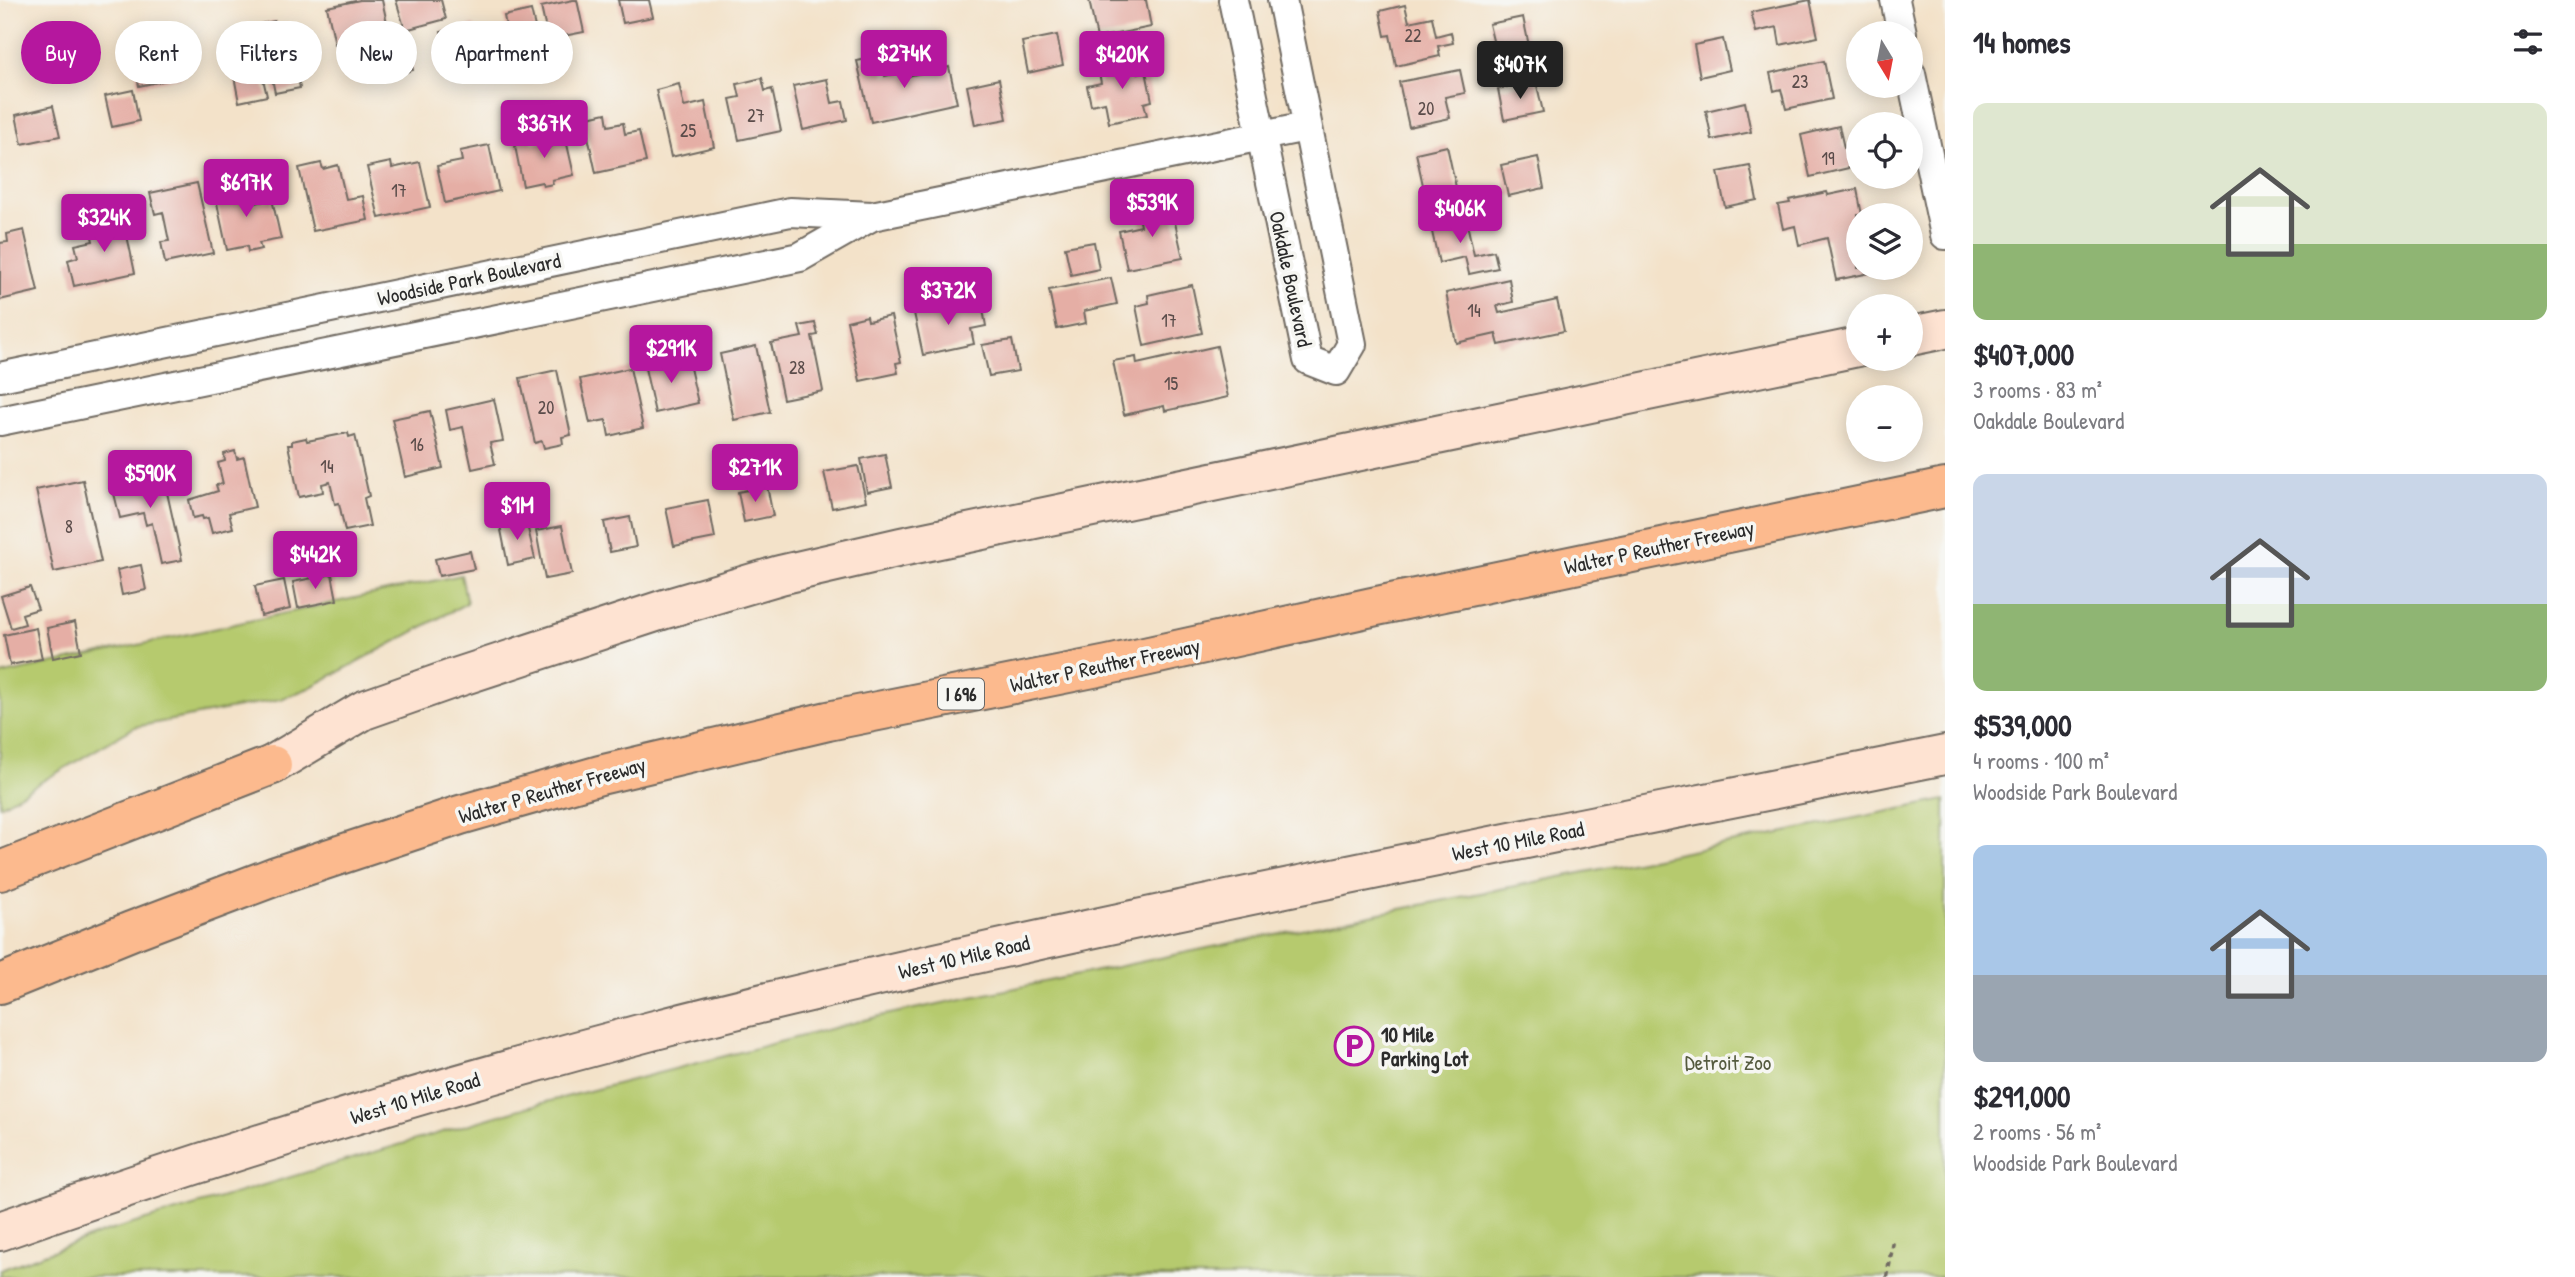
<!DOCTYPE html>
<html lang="en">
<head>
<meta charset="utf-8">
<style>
  :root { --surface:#fff; --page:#f7f7f7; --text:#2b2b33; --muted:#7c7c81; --accent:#b5179e }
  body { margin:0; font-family:"Patrick Hand",sans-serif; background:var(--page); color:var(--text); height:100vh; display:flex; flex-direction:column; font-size:26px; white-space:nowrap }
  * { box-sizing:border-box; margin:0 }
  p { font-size:23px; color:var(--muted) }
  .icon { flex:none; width:38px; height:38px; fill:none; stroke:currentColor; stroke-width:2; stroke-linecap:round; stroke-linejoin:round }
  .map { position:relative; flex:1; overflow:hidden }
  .sheet { display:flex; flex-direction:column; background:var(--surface); width:630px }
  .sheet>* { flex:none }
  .hud { position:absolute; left:21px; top:21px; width:665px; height:63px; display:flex; gap:14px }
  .needle { width:46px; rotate:170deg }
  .fabs { position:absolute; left:1846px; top:21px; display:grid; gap:14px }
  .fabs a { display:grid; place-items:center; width:77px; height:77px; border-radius:50%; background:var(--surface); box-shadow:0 4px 18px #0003; font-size:35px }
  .price { position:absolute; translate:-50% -60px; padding:0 16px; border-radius:7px; background:var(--accent); color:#fff; font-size:23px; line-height:46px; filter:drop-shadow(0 2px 4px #0008) }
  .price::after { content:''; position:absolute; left:50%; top:42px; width:21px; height:16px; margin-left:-10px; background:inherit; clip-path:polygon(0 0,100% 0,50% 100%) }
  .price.current { background:#222; color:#fff }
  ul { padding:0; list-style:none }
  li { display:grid; align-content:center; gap:14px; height:371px; padding:0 28px }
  li span { display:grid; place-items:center; height:217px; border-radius:14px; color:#555 }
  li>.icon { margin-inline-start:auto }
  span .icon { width:126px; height:126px; fill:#fffc; stroke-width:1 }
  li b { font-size:30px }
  h2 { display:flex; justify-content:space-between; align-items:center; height:84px; padding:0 28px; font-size:30px }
  .tag { padding:0 24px; border-radius:32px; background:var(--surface); box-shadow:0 4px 18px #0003; font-size:24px; line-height:63px }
  .tag.current { background:var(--accent); color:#fff }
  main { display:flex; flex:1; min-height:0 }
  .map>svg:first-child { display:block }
</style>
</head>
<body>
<main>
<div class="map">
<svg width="1945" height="1277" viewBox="0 0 1945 1277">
  <rect width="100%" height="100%" fill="#f6f6f2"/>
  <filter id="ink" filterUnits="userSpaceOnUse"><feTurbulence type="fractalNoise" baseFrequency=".0143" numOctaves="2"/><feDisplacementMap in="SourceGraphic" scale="14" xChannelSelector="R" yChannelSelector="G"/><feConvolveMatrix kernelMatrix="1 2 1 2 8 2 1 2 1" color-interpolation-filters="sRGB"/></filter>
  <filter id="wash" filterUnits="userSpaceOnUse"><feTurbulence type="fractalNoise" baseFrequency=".00686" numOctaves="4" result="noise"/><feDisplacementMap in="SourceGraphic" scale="28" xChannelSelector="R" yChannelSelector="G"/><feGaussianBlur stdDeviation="1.57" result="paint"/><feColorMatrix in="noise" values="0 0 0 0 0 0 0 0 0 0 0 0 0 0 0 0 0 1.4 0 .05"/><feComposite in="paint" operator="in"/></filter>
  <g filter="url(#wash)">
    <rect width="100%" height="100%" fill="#f3e2c9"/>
    <path fill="#b6ca6e" stroke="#707a4c" stroke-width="2" d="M461 575 467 603 309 688 281 699 135 727 0 806V675Z
      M1945 800V1277H0V1270L102 1233 527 1107 880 1016 1256 938Z"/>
    <g id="blocks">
      <path fill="#e5aea5" d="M360 0H382L389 32 335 44 327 7Z
        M396 0H441L446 19 405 30Z
        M573 0H577L584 32 548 39 541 7Z
        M618 0H649L653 17 623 23Z
        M1089 0H1146L1151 27 1097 38Z
        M1810 0 1818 37 1780 45 1777 27 1756 32 1751 12Z
        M1405 5 1409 22 1432 17 1436 36 1451 32 1453 43 1438 46 1440 56 1396 66 1390 35 1385 36 1380 11Z
        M531 10 538 40 510 46 504 16Z
        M1523 17 1529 46 1496 53 1489 24Z
        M275 21 283 55 249 63 241 28Z
        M474 25 480 56 448 64 441 32Z
        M1057 35 1063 65 1028 73 1022 42Z
        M406 37 413 70 386 77 379 43Z
        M1723 39 1730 70 1700 77 1694 45Z
        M174 44 181 77 139 86 132 53Z
        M881 56 885 76 902 72 903 77 949 67 957 103 871 122 857 61Z
        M294 59 300 88 275 93 269 64Z
        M1135 59 1138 73 1146 71 1152 101 1144 103 1147 115 1109 123 1105 102 1091 105 1087 86 1101 83 1098 67Z
        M1824 61 1832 99 1786 109 1781 89 1774 91 1770 73Z
        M260 66 267 96 239 102 233 71Z
        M1460 70 1465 93 1445 97 1450 118 1409 127 1399 82Z
        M762 78 765 91 772 89 781 131 739 140 730 99 740 97 737 84Z
        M827 79 832 103 843 101 847 120 803 130 793 86Z
        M999 79 1007 119 975 125 967 86Z
        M1536 81 1543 112 1504 120 1498 89Z
        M679 84 684 107 705 102 714 147 671 157 656 90Z
        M133 90 139 121 112 127 105 96Z
        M1745 102 1751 132 1712 140 1706 111Z
        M53 106 60 136 22 144 16 115Z
        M606 113 608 126 623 123 625 134 639 131 646 162 596 173 584 118Z
        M1839 126 1844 148H1848L1853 167 1810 177 1801 135Z
        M564 131 574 175 552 180 553 184 543 186 542 182 523 186 514 141 531 137 533 144 546 141 547 147 552 146 550 134Z
        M489 145 499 191 445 203 437 166 462 161 460 151Z
        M1447 146 1457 192 1426 199 1416 153Z
        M1538 157 1544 188 1508 196 1501 165Z
        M391 162 392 168 420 162 430 207 379 218 367 167Z
        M321 163 323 169 338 165 346 199 363 196 368 220 313 231 299 168Z
        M1750 166 1757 200 1725 207 1718 172Z
        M197 183 213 253 165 263 161 242 169 241 163 212 155 214 150 193Z
        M243 183 248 205 272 199 281 239 259 243 261 249 248 252 247 246 227 250 214 189Z
        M1857 189 1862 215H1858V268H1874L1875 272 1836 280 1827 238 1799 245 1795 226 1783 229 1778 205 1790 203 1789 200 1827 192 1828 195Z
        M1171 205 1183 258 1127 269 1119 231 1141 226 1138 212Z
        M122 212 135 273 74 286 68 260 78 257 75 245 93 241 92 237 102 234 98 217Z
        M1465 215 1474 255 1494 251 1498 268 1469 274 1465 257 1439 263 1430 223Z
        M24 230 38 291 0 300V243L8 242 7 234Z
        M1094 242 1099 269 1071 275 1065 247Z
        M1111 278 1117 304 1084 311 1086 323 1057 329 1049 290Z
        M1509 279 1513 302 1497 306 1499 313 1557 300 1564 331 1499 345 1496 334 1456 343 1446 293Z
        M1192 285 1202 333 1144 346 1136 306 1149 303 1148 295Z
        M965 302V307L982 304 986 326 971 329 974 344 923 355 914 313Z
        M867 316 868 321 891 316 901 362 896 363 898 373 860 381 847 321Z
        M815 323 818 335 812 336 823 391 783 399 771 343 802 337 799 326Z
        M1012 340 1018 371 989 376 982 345Z
        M756 346 770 412 734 420 720 354Z
        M1217 346 1228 397 1165 411 1164 406 1124 415 1113 361 1136 357 1137 364Z
        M672 356 673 362 688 359 698 403 655 413 645 368 660 365 659 360Z
        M630 368 643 428 609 436 606 420 590 423 580 379Z
        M557 370 571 435 562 437 563 444 544 448 542 441 535 443 520 378Z
        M494 399 503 441 490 443 495 464 472 469 463 427 450 430 446 410Z
        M430 411 443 468 405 477 392 419Z
        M348 433 349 437 355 435 369 496 364 498 370 526 345 531 339 503 335 504 330 482 322 484 323 492 299 497 288 445H292V441L306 438 307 441Z
        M235 451 237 459 244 457 255 507 229 513 233 528 212 533 208 518 203 519 202 516 193 518 189 500 218 491 216 485 223 484 218 463 225 461 224 454Z
        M885 454 892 487 867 492 861 459Z
        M858 466 866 501 832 508 824 472Z
        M162 470 182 560 161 564 152 523 146 525 143 513 120 518 111 481Z
        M83 480 101 562 54 572 36 490Z
        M767 486 773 516 744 522 738 492Z
        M708 500 715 538 674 546 666 508Z
        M630 517 636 547 610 552 604 522Z
        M526 520 535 559 508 565 500 525Z
        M562 526 572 574 545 579 536 531Z
        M470 551 474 569 439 576 435 559Z
        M141 565 146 590 122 595 117 570Z
        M332 574 337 600 298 608 293 582Z
        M284 580 290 609 261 616 255 586Z
        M30 587 38 609 22 614 25 624 11 628 1 596Z
        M75 622 81 652 53 658 47 628Z
        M36 628 42 659 10 665 4 635Z"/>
    </g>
  </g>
  <g filter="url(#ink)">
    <use href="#blocks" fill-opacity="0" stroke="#716b62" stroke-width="2"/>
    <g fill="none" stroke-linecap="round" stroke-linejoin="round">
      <defs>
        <path id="minor" d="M1233 0 1308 360 1336 371 1352 344 1282 0
          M1895 0 1902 33
          M1911 74 1945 235
          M0 377 790 212 872 216 1306 127
          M0 421 800 257 872 216"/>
        <path id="secondary" d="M1911 336 1945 329
          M272 765 364 710 452 679 665 609 780 575 901 547 1858 347
          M0 1231C215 1155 434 1088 655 1030 798 993 942 961 1086 930 1372 868 1659 813 1945 755"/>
        <path id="primary" d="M0 871 272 765"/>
        <path id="motorway" d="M0 984 131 931 276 876 460 815 600 775 828 721 1108 665 1372 607 1945 488"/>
      </defs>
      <use href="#minor" stroke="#716b62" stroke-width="32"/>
      <use href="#secondary" stroke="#716b62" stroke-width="42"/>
      <use href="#primary" stroke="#716b62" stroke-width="42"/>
      <use href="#motorway" stroke="#716b62" stroke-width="42"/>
      <path stroke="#716b62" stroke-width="4.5" stroke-dasharray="5 5" stroke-linecap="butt" d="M1887 1277 1893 1241"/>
      <use href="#minor" stroke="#fff" stroke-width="28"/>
      <use href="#secondary" stroke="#fee3d2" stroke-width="38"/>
      <use href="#primary" stroke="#fcba8e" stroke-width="38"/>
      <use href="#motorway" stroke="#fcba8e" stroke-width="38"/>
    </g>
  </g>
  <defs>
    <symbol id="parking-ring" viewBox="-11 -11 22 22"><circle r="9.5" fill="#f6f6f2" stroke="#b5179e" stroke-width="1.5"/><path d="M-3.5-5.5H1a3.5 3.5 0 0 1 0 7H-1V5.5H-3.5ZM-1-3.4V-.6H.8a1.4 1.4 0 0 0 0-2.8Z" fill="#b5179e"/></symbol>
  </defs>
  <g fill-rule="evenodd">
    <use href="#parking-ring" x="1332" y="1024" width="44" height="44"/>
  </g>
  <g text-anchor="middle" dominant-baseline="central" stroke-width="7" stroke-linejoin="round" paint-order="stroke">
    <g font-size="18" fill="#5a4c4a">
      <text x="1413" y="35">22</text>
      <text x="1800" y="81">23</text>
      <text x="1426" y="108">20</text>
      <text x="756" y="115">27</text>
      <text x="688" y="130">25</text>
      <text x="1828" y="158">19</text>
      <text x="399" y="190">17</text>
      <text x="1474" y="310">14</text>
      <text x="1169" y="320">17</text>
      <text x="797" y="367">28</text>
      <text x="1171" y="383">15</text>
      <text x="546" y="407">20</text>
      <text x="417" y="444">16</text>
      <text x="327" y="466">14</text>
      <text x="69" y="526">8</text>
    </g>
    <rect fill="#f6f6f2" stroke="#686867" stroke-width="2" x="938" y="678.5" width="46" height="31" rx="5"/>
    <g font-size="19" font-weight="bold" fill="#2b2b2b">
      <text x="961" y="694">I 696</text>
    </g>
    <g font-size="21" fill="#2b2b2b" stroke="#f6f6f2">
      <text transform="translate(469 279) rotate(-12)">Woodside Park Boulevard</text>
      <text transform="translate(1291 279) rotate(78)">Oakdale Boulevard</text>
      <text transform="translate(1659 547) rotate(-12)">Walter P Reuther Freeway</text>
      <text transform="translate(1105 665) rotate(-12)">Walter P Reuther Freeway</text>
      <text transform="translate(552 790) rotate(-16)">Walter P Reuther Freeway</text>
      <text transform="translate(1518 841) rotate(-11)">West 10 Mile Road</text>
      <text transform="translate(964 957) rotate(-13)">West 10 Mile Road</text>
      <text transform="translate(415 1098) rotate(-17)">West 10 Mile Road</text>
    </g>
    <g font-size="21" font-weight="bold" fill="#2b2b2b" stroke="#f6f6f2" text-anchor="start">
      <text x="1381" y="1034">10 Mile<tspan x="1381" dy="24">Parking Lot</tspan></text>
    </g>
    <g font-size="21" fill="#555b3f" stroke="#f6f6f2">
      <text x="1728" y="1062">Detroit Zoo</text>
    </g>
  </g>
</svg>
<div class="fabs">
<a><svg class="needle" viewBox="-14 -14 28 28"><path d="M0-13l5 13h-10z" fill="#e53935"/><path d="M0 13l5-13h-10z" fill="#7c7c81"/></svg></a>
<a><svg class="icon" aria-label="locate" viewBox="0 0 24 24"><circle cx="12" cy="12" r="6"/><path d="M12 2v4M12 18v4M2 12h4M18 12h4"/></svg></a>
<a><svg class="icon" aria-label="layers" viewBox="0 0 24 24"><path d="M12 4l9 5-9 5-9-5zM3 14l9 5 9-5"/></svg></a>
<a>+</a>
<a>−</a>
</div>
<b class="price" style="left:904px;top:90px">$274K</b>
<b class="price" style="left:1122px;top:91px">$420K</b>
<b class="price current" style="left:1520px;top:101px">$407K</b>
<b class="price" style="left:544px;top:160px">$367K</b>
<b class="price" style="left:246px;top:219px">$617K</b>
<b class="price" style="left:1152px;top:239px">$539K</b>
<b class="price" style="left:1460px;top:245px">$406K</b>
<b class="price" style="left:104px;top:254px">$324K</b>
<b class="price" style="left:948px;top:327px">$372K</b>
<b class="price" style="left:671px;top:385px">$291K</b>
<b class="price" style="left:755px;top:504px">$271K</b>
<b class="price" style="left:150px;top:510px">$590K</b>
<b class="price" style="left:517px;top:542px">$1M</b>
<b class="price" style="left:315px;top:591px">$442K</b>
<div class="hud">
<a class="tag current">Buy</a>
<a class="tag">Rent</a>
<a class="tag">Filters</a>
<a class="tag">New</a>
<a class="tag">Apartment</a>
</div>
</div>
<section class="sheet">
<h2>14 homes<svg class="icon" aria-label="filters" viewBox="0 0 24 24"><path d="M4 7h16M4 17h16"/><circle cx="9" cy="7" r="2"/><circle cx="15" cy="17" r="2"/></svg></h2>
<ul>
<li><span style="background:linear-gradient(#dfe7d0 65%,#8fb573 0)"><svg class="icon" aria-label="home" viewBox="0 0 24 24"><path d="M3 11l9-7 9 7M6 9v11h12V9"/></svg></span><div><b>$407,000</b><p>3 rooms · 83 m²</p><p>Oakdale Boulevard</p></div></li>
<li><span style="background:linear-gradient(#c9d6e8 60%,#8fb573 0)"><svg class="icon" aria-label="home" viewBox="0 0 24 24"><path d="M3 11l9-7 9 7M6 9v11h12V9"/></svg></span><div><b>$539,000</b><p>4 rooms · 100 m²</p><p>Woodside Park Boulevard</p></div></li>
<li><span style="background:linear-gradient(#a9c7e8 60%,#9aa5b1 0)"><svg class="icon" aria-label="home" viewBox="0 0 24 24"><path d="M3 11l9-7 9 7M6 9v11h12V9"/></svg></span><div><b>$291,000</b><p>2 rooms · 56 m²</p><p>Woodside Park Boulevard</p></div></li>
</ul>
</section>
</main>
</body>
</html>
